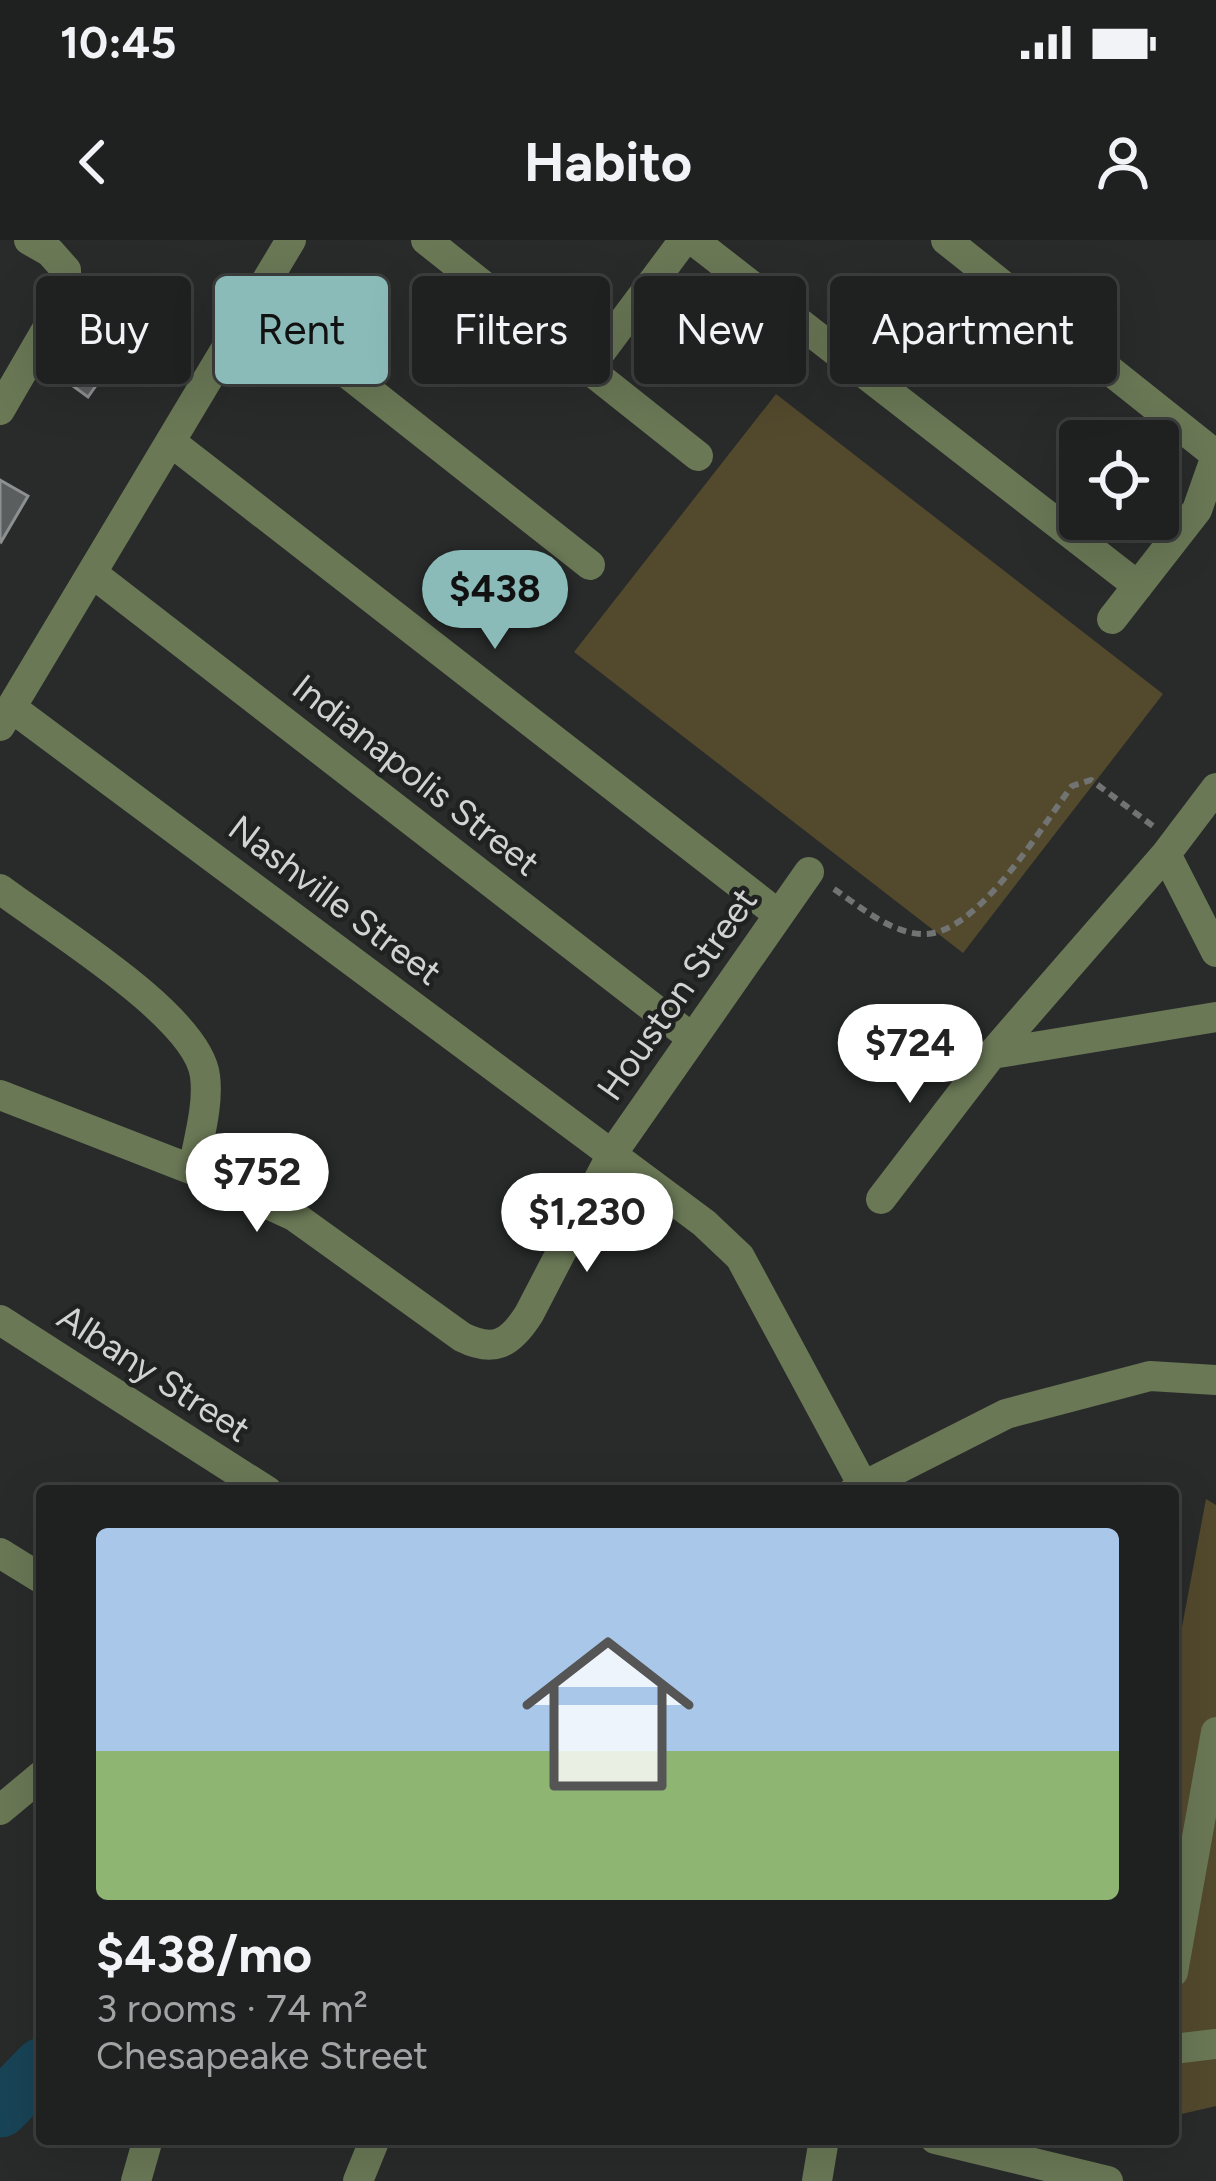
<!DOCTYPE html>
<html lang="en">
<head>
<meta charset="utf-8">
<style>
  :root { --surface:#1f2020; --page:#272829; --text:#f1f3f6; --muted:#a1a3a5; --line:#3c3e3e; --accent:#8bbbb9 }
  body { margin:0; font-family:Figtree,sans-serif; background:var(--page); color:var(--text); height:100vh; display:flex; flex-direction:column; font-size:45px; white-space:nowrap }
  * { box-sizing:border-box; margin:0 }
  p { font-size:39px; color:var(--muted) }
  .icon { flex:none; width:66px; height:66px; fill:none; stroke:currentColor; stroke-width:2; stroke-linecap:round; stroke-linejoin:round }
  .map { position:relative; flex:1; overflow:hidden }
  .side { position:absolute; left:36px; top:1245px; width:1143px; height:660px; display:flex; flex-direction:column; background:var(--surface); border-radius:12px; box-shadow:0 12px 48px #0002,0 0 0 3px var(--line) }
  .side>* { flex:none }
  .guide { position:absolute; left:36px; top:36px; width:1146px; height:108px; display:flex; gap:24px }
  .buttons { position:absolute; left:1059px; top:180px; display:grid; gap:24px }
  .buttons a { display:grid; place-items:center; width:120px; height:120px; border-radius:12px; background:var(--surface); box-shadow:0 12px 48px #0002,0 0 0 3px var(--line); font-size:60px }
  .price { position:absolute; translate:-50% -102px; padding:0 27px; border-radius:42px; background:#fff; color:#222; font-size:39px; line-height:78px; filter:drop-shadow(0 3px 6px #0008) }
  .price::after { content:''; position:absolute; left:50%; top:72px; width:36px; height:27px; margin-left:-18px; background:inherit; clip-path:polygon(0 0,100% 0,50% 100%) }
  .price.active { background:var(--accent); color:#111 }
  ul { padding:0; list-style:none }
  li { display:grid; align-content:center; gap:24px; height:636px; padding:0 60px }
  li+li { border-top:3px solid var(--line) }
  li span { display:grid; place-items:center; height:372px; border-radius:12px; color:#555 }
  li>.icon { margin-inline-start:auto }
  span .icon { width:216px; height:216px; fill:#fffc; stroke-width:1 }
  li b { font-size:51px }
  .tag { padding:0 42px; border-radius:12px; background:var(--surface); box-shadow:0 12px 48px #0002,0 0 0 3px var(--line); font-size:42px; line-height:108px }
  .tag.active { background:var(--accent); color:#111 }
  .status { display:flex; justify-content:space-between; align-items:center; height:84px; padding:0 60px; background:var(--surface); direction:ltr }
  .status svg { height:33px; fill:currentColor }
  header { display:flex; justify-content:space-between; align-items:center; height:156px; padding:0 60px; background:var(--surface); font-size:54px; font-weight:700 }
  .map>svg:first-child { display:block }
</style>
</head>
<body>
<div class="status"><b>10:45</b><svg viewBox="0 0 49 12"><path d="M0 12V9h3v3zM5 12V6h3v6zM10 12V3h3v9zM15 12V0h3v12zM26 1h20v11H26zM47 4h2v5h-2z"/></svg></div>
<header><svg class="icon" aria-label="back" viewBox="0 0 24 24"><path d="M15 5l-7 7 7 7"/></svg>Habito<svg class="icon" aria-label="person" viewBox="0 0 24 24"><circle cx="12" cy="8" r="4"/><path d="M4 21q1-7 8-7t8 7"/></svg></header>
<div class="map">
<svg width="1216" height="1941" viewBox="0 0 1216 1941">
  <rect width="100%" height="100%" fill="#292b2a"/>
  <path fill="#53492d" d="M776 154 1163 454 963 713 574 412Z
    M1206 1259 1216 1265V1866L1173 1876V1435Z"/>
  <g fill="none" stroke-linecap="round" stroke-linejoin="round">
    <path stroke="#184457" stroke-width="57" d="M0 1869 42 1826"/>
  </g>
  <path fill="#5b5e5e" stroke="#8c9090" stroke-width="3" d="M76 79 121 110 88 157 44 125Z
    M0 240 28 256 1 302 0 301Z"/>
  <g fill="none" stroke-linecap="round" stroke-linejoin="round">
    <path stroke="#727473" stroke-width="6" stroke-dasharray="9 6" stroke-linecap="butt" d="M834 649C859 666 893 695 925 694 979 693 1042 586 1072 546L1091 540 1153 586"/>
    <path stroke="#6a7856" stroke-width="30" d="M426 0 698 216
      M693 0 1138 346
      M946 0 1216 215
      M254 60 590 325
      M588 129 684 0
      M0 170 66 56V30L50 12 29 0
      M171 202 779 675
      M92 333 692 798
      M1112 379 1197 270 1216 216
      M12 468 704 983 740 1017 866 1251
      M0 486 291 0
      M1216 548 1166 614 992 814 1216 777
      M1166 614 1216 712
      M0 649C50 687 198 776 205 836 209 865 198 901 193 930
      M0 855 193 930 294 976 462 1097C494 1113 510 1104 529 1074L612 914 809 632
      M881 959 992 814
      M0 1080 267 1251
      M854 1251 1006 1174 1150 1136 1216 1140
      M0 1313 42 1339
      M0 1570 42 1535
      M1173 1732 1216 1492
      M1173 1809 1216 1804
      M935 1899 1108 1941
      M136 1941 148 1899
      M358 1941 375 1899
      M817 1941 824 1899"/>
  </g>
  <g text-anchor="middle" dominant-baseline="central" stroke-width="9" stroke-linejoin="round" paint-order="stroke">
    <g font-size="36" fill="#d1d3d2" stroke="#1f2220">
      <text transform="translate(416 535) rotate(38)">Indianapolis Street</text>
      <text transform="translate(335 660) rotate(37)">Nashville Street</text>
      <text transform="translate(677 754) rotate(-55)">Houston Street</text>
      <text transform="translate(154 1133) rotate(33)">Albany Street</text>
    </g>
  </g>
</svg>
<div class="buttons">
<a><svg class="icon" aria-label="locate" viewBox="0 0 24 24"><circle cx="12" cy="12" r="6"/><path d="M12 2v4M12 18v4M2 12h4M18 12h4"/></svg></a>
</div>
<b class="price active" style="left:495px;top:412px">$438</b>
<b class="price" style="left:910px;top:866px">$724</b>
<b class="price" style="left:257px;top:995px">$752</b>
<b class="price" style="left:587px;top:1035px">$1,230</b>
<div class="guide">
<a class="tag">Buy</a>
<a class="tag active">Rent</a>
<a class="tag">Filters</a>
<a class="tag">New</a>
<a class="tag">Apartment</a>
</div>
<section class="side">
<ul>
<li><span style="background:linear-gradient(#a9c7e8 60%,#8fb573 0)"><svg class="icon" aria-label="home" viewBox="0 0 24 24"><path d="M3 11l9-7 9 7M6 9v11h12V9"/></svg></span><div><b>$438/mo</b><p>3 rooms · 74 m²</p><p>Chesapeake Street</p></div></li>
</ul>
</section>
</div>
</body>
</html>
